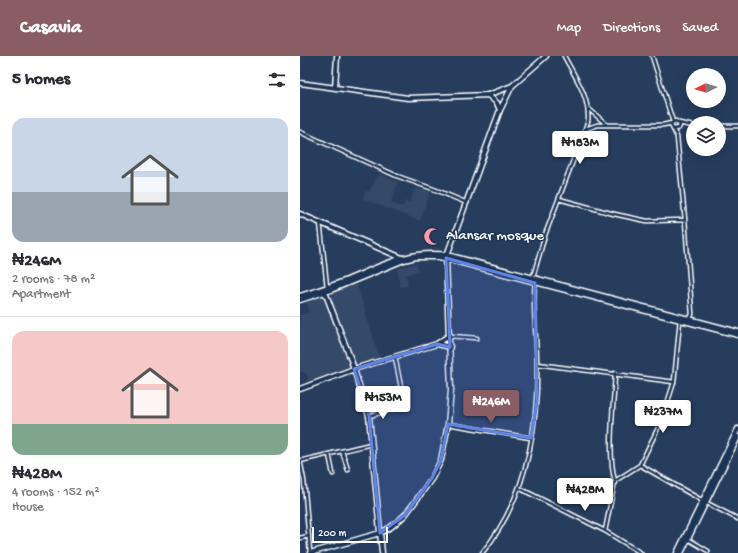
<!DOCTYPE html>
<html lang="en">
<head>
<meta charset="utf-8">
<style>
  :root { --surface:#fff; --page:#f2f2f3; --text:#2b2b33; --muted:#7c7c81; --line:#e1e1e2; --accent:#8a5d65 }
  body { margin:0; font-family:"Gochi Hand",sans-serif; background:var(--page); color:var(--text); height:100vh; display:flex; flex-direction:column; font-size:15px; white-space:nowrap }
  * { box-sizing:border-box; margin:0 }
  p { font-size:13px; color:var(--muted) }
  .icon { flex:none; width:22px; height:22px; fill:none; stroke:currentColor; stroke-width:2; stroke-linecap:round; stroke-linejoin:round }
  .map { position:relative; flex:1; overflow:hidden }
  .sheet { display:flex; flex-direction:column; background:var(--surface); width:300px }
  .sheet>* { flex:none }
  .needle { width:26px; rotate:265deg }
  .fabs { position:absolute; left:386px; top:12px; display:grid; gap:8px }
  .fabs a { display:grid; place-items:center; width:40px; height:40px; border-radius:50%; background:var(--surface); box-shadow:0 4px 16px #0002; font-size:20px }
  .scale { position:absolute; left:12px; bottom:10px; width:76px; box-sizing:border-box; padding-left:4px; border:2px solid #fff; border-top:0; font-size:11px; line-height:14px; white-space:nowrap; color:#fff; -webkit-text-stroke:3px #1d3557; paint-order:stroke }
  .price { position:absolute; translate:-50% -34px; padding:0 9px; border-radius:4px; background:#fff; color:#222; font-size:13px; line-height:26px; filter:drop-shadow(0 1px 2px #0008) }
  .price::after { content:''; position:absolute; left:50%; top:24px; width:12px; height:9px; margin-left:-6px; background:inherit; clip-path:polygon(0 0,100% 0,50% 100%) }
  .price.on { background:var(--accent); color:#fff }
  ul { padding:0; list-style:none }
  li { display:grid; align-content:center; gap:8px; height:212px; padding:0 12px }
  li+li { border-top:1px solid var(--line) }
  li span { display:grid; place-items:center; height:124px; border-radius:12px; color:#555 }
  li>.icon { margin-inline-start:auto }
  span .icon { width:72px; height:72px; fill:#fffc; stroke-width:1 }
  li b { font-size:17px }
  h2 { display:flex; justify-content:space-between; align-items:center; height:48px; padding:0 12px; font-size:17px }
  header { display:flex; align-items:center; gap:24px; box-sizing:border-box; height:56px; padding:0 20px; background:var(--accent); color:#fff }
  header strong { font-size:19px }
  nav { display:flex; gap:22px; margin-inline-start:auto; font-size:14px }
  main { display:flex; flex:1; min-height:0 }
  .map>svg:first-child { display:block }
</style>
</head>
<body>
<header>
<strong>Casavia</strong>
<nav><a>Map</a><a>Directions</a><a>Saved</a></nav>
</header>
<main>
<section class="sheet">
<h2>5 homes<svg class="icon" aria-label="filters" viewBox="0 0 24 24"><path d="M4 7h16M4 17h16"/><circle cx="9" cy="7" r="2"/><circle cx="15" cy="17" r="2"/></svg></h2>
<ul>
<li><span style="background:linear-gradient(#c9d6e8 60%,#9aa5b1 0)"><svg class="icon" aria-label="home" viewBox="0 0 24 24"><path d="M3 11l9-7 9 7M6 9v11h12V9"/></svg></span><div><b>₦246M</b><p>2 rooms · 78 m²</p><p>Apartment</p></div></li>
<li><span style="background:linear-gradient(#f6c9c9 75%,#7fa58c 0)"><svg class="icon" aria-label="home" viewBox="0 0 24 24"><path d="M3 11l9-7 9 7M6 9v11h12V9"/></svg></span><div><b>₦428M</b><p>4 rooms · 152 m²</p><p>House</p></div></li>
</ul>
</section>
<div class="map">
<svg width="438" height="497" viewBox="0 0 438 497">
  <rect width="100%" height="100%" fill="#263d5e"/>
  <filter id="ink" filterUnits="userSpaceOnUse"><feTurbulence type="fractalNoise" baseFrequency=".025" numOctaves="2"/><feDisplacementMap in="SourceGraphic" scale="8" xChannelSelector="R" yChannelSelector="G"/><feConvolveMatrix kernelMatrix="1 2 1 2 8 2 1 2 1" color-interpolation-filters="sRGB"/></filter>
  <g filter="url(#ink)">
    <path fill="#344a68" d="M79 118 98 126 91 147 103 151 105 145 110 146 115 131 130 136 120 165 63 143 65 135 69 136Z
      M117 207 118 215 106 219 108 230 100 231 97 213Z
      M57 228 80 304 9 327 7 318 0 315V259L9 256 6 244Z"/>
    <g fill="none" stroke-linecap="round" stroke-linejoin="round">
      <defs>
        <path id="street" d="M352 0 373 66
          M289 53 306 68
          M379 67 393 70
          M419 70H438
          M286 73 297 69H363L372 67
          M374 73 379 72 380 69 376 65 373 66 371 69 377 81 378 92 385 164 392 258 390 263
          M0 76 97 120 136 134 167 147
          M259 143 314 158 347 165 385 164
          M20 166 27 231
          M233 221 245 179 288 65C290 41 275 21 264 0
          M150 280 177 282
          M237 308 374 326
          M87 339 101 331 95 301
          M69 360 93 353
          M148 368 231 382
          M42 395 48 414
          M29 398 33 418
          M0 404 4 425 10 496
          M0 405 71 388
          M340 409 403 445 438 463
          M315 425C307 399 314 346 315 317
          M219 432 305 475 341 497
          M305 475 315 425 340 409 362 364 374 326 380 264
          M0 482 9 480
          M388 483 408 495
          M182 497C225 445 238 375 237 309 237 282 232 254 235 227"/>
        <path id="secondary" d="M0 27 108 42 188 39 212 30 246 0
          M35 32 37 0
          M188 39 197 47 200 54
          M0 158 102 202
          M25 236 51 304 69 360 82 497
          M0 240C16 235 31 230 47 224 81 210 109 194 147 199L438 276
          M0 244 31 234 104 204 116 201H139L438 279
          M137 288 150 291
          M0 333 54 313 137 288 150 279
          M10 497 80 477 91 471 105 459 117 443 132 422 141 404 148 368 151 334 146 202 200 54 212 30
          M377 497 438 373
          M381 497 438 381"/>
      </defs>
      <use href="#street" stroke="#fff" stroke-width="5.5"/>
      <use href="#secondary" stroke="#fff" stroke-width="7"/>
      <use href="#street" stroke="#1d3557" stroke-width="2.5"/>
      <use href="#secondary" stroke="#1d3557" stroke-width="4"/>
    </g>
  </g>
  <path fill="#6183e4" fill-opacity="0.2" stroke="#6183e4" stroke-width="3" stroke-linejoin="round" d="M146 202 235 227 237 346 231 382 148 368 141 404 132 422 105 459 80 477 69 360 54 313 137 288 150 291Z"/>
  <defs>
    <symbol id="mosque-bare" viewBox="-9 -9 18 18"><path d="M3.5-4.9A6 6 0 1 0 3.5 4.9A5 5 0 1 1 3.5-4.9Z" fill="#ff9aa2" stroke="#1d3557" stroke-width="2.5" paint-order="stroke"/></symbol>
  </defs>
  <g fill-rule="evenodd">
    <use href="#mosque-bare" x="120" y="168" width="25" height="25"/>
  </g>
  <g text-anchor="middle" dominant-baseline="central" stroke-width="3" stroke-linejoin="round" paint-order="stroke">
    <g font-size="15" fill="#fff" stroke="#1d3557" text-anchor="start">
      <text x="146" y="180">Alansar mosque</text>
    </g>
  </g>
</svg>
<div class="fabs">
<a><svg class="needle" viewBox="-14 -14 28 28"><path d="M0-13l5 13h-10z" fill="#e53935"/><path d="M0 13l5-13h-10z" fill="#7c7c81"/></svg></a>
<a><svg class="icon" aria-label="layers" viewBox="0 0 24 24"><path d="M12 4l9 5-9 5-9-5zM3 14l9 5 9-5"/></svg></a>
</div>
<div class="scale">200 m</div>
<b class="price" style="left:280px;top:109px">₦183M</b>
<b class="price" style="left:83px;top:364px">₦153M</b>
<b class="price on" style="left:191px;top:368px">₦246M</b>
<b class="price" style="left:363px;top:378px">₦237M</b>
<b class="price" style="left:285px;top:456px">₦428M</b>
</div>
</main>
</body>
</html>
